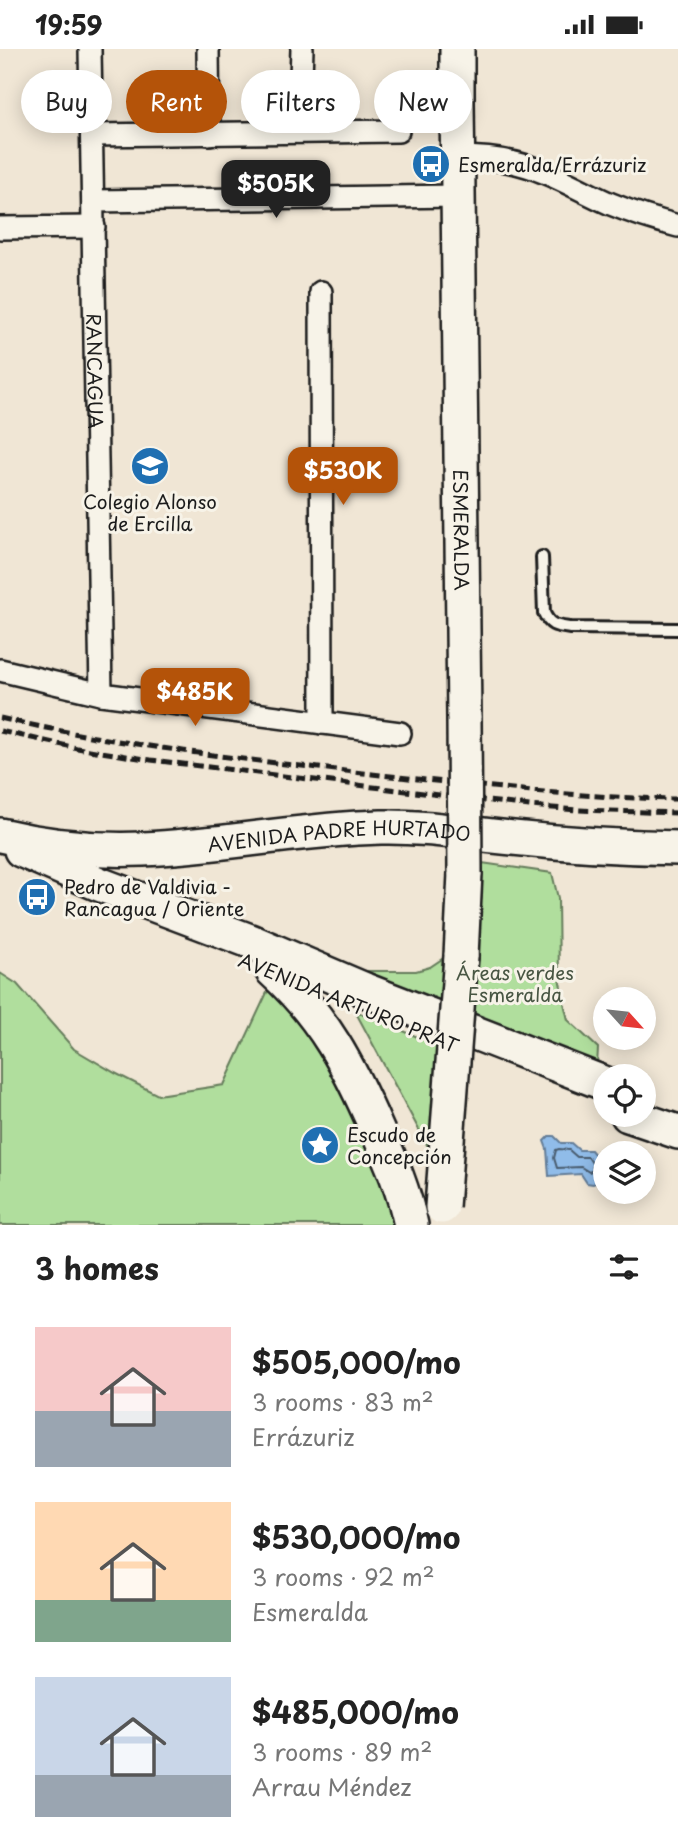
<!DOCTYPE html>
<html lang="en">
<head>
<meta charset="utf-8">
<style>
  :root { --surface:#fff; --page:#f6f6f6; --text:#222; --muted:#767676; --accent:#b45309 }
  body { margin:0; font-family:"Playpen Sans",sans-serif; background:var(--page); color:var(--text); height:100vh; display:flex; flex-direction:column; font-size:26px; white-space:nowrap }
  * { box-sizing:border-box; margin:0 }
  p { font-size:23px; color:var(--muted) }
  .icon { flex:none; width:38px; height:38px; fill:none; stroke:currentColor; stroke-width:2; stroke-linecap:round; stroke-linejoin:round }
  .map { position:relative; height:1176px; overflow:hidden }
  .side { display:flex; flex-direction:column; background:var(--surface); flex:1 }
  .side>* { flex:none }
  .banner { position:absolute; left:21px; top:21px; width:637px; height:63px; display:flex; gap:14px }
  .needle { width:46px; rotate:117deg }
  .fabs { position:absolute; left:593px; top:938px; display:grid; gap:14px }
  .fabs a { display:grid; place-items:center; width:63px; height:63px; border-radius:50%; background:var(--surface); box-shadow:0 4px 18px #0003; font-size:35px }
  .price { position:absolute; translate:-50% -60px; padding:0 16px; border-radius:14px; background:var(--accent); color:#fff; font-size:23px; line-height:46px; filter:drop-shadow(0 2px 4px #0008) }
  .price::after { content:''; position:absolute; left:50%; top:42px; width:21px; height:16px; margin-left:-10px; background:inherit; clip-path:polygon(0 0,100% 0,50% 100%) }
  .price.on { background:#222; color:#fff }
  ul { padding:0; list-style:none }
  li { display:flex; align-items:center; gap:21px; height:175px; padding:0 35px }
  li span { display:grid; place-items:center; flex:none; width:196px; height:140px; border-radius:0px; color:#555 }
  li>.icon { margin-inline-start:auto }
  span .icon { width:84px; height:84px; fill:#fffc; stroke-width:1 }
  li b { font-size:30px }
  h2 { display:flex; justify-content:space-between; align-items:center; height:84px; padding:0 35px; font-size:30px }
  .pill { padding:0 24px; border-radius:32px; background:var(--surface); box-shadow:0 4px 18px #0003; font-size:24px; line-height:63px }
  .pill.on { background:var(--accent); color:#fff }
  .status { display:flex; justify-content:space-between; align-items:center; height:49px; padding:0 35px; background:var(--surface); direction:ltr }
  .status svg { height:19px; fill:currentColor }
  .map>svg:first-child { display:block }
</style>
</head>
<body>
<div class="status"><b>19:59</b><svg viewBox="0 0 49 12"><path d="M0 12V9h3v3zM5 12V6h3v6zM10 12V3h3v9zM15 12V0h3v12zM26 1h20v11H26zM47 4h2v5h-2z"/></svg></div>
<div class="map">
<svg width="678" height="1176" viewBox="0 0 678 1176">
  <rect width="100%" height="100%" fill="#f0e6d5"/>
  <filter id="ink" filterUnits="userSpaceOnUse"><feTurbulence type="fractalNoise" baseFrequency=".0143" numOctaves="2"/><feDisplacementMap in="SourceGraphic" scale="14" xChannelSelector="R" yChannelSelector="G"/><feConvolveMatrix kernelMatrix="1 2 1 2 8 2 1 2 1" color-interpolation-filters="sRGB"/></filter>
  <g filter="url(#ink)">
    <path fill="#b0de9d" stroke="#667d5c" stroke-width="2" d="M482 814 552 824 558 849 559 928 564 954 568 971 598 999 597 1017 481 968 370 941 321 922H416L430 918 445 908 478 911Z
      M0 924 17 935 74 1000 115 1024 158 1046 224 1036 270 937 325 997 400 1176H0Z
      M355 962 437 996 432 1105Z"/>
    <path fill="#90bce9" stroke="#627c97" stroke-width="2" d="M549 1087H554L561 1094H571L579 1101H591C598 1109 605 1119 602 1131L593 1135 587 1134 581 1125 549 1127 547 1100 544 1092Z"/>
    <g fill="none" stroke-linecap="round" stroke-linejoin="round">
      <path stroke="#4a5c6e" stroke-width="2" d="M559 1100 569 1101 577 1108H588L592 1114 593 1121 589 1123 581 1118 557 1119 554 1109 556 1101Z"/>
      <defs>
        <path id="lane" d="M542 508 544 564C550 577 556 577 570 579L678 580"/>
        <g id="street">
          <path id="s1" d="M90 0 101 645"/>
          <path d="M208 0 209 85"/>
          <path d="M299 83 302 0"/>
          <path d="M92 86 398 82"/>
          <path d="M457 108C481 108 504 110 527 117 556 126 583 143 611 155 633 164 655 171 678 177"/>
          <path d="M93 152 458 147"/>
          <path d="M0 179 94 178"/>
          <path d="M321 243 322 674"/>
          <path d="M0 621 101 645 400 684"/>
        </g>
        <g id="primary">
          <path id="s2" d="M457 0V54L464 669"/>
          <path id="s3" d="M0 786C46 797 95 802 143 800 222 797 301 780 381 778 426 777 469 785 513 789 568 795 623 798 678 799"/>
          <path d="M21 801 99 835 250 892 365 941 606 1035"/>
          <path d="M461 907 465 824"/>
          <path d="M272 921C324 968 349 1017 377 1081 391 1112 404 1142 411 1176"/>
          <path d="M628 1066 678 1083"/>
        </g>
      </defs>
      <use href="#lane" stroke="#1c1c1c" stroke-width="16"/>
      <use href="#street" stroke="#1c1c1c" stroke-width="26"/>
      <use href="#primary" stroke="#1c1c1c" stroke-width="38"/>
      <use href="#lane" stroke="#f7f3e8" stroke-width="10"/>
      <use href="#street" stroke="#f7f3e8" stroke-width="21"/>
      <use href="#primary" stroke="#f7f3e8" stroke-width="33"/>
      <path stroke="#1c1c1c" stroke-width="5" stroke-dasharray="10 5" stroke-linecap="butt" d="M0 669C123 697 247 711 372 725 474 736 575 749 678 750
        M0 682 77 699 151 711 530 757 576 761 678 764"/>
      <defs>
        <path id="primary-bridge" d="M464 669 465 824
          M442 1158 461 907"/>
      </defs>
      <use href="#primary-bridge" stroke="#1c1c1c" stroke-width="38" stroke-linecap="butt"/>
      <use href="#primary-bridge" stroke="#f7f3e8" stroke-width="33"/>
    </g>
  </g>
  <defs>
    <symbol id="bus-disc" viewBox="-11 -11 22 22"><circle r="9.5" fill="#1f6fb2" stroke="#f7f3e8"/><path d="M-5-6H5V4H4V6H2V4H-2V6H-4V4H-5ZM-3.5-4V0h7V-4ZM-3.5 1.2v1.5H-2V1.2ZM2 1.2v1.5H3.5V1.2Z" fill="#fff"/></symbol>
    <symbol id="school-disc" viewBox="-11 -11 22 22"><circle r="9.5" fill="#1f6fb2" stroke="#f7f3e8"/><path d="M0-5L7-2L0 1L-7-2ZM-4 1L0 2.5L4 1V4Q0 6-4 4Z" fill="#fff"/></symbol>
    <symbol id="sight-disc" viewBox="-11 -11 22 22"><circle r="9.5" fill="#1f6fb2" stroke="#f7f3e8"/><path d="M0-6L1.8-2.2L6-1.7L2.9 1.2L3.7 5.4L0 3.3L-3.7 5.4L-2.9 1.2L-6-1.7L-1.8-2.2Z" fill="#fff"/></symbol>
  </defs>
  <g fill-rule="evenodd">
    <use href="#bus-disc" x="409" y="93" width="44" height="44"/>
    <use href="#school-disc" x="128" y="395" width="44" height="44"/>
    <use href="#bus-disc" x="15" y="826" width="44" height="44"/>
    <use href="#sight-disc" x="298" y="1074" width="44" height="44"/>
  </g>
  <g text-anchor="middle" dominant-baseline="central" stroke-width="6" stroke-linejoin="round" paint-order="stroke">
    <g font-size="19" fill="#1c1c1c" stroke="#f7f3e8" text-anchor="start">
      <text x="458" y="115">Esmeralda/Errázuriz</text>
      <text x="150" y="452" text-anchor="middle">Colegio Alonso<tspan x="150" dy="22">de Ercilla</tspan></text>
      <text x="64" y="837">Pedro de Valdivia -<tspan x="64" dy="22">Rancagua / Oriente</tspan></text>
      <text x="347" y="1085">Escudo de<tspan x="347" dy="22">Concepción</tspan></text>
    </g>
    <g font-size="19" fill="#1c1c1c" stroke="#f7f3e8">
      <text stroke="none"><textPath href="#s1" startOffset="322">RANCAGUA</textPath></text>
      <text stroke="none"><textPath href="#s2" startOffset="481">ESMERALDA</textPath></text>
      <text stroke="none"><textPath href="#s3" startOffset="341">AVENIDA PADRE HURTADO</textPath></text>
      <text transform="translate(349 953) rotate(22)">AVENIDA ARTURO PRAT</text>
    </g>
    <g font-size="19" fill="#485643" stroke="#f7f3e8">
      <text x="515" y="923">Áreas verdes<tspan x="515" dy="22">Esmeralda</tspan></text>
    </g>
  </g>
</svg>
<div class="fabs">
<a><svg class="needle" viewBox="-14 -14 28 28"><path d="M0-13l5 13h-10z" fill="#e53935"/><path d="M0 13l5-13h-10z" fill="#767676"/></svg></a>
<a><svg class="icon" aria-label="locate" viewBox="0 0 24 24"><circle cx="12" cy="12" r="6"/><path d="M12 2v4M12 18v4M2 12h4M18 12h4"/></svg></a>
<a><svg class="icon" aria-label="layers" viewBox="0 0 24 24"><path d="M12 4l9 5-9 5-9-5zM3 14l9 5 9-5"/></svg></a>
</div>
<b class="price on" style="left:276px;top:171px">$505K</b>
<b class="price" style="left:343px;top:458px">$530K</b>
<b class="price" style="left:195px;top:679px">$485K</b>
<div class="banner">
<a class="pill">Buy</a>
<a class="pill on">Rent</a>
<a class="pill">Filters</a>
<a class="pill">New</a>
</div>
</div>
<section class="side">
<h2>3 homes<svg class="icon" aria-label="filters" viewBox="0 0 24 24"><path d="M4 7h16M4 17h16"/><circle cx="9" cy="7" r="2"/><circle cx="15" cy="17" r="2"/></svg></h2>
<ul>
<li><span style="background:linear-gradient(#f6c9c9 60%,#9aa5b1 0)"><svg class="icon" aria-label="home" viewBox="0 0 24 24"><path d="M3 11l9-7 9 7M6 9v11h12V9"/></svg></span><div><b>$505,000/mo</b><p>3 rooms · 83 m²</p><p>Errázuriz</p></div></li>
<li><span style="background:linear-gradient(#ffd9b3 70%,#7fa58c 0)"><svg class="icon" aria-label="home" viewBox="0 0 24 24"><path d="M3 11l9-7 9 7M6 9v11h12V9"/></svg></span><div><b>$530,000/mo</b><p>3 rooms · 92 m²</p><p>Esmeralda</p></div></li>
<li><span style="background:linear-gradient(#c9d6e8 70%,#9aa5b1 0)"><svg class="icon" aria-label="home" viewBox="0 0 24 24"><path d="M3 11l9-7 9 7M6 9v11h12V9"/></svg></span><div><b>$485,000/mo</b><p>3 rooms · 89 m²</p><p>Arrau Méndez</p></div></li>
</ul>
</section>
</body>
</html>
